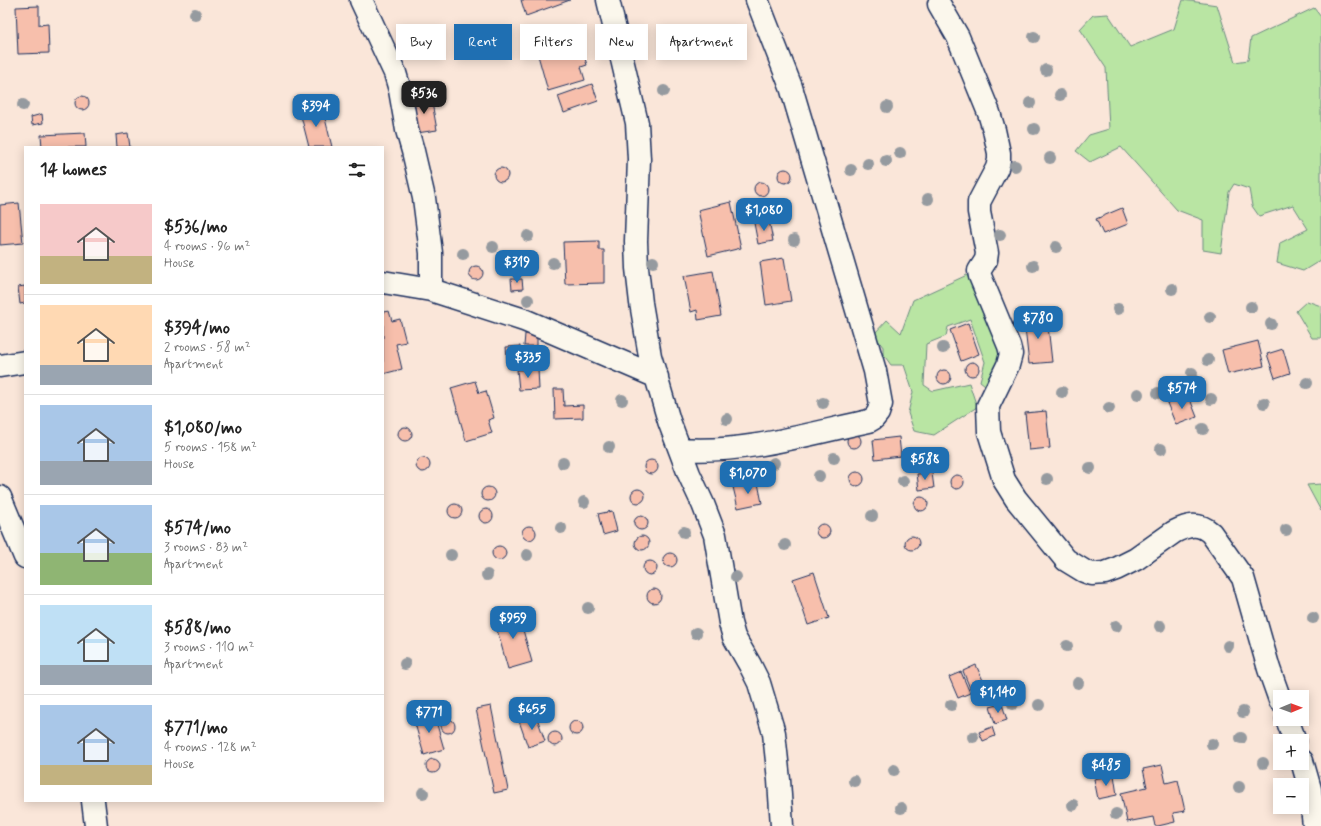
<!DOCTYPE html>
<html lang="en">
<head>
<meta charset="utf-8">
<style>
  :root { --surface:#fff; --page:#f6f6f6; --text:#222; --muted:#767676; --line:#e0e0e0; --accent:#1f6fb2 }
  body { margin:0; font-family:Mynerve,sans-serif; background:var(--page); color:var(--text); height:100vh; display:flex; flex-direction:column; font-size:15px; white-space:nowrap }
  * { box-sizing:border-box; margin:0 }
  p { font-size:13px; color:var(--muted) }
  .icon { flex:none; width:22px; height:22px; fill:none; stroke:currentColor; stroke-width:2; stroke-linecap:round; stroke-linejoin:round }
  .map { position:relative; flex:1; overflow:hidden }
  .sheet { position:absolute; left:24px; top:146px; width:360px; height:656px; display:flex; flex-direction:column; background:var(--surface); border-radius:0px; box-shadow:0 2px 10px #0003 }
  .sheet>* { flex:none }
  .guide { position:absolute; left:396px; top:24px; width:380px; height:36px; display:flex; gap:8px }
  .needle { width:26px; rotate:89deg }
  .tools { position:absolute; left:1273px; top:690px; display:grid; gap:8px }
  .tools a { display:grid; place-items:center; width:36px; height:36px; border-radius:0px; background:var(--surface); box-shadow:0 2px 10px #0003; font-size:20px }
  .price { position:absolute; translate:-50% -34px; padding:0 9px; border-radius:8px; background:var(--accent); color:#fff; font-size:13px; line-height:26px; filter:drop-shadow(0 1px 2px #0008) }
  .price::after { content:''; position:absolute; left:50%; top:24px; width:12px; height:9px; margin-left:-6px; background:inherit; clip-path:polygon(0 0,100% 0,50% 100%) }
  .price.active { background:#222; color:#fff }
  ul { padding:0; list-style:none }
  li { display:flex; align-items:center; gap:12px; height:100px; padding:0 16px }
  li+li { border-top:1px solid var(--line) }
  li span { display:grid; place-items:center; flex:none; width:112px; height:80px; border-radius:0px; color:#555 }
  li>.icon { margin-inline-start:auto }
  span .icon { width:48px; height:48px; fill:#fffc; stroke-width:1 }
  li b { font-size:17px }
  h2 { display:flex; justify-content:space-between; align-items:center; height:48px; padding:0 16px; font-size:17px }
  .chip { padding:0 14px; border-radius:0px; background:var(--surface); box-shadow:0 2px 10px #0003; font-size:14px; line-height:36px }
  .chip.active { background:var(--accent); color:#fff }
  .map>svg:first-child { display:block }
</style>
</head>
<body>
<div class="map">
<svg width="1321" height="826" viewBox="0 0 1321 826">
  <rect width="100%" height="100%" fill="#fae6d9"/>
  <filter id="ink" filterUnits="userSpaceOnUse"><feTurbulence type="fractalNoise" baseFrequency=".025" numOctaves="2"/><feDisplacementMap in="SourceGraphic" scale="8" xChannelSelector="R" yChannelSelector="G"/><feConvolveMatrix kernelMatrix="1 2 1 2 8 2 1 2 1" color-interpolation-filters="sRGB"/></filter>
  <g filter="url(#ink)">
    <path fill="#b9e5a3" stroke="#6a8a80" d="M1183 0 1217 5 1235 62 1248 60 1251 38 1314 8 1321 17V260L1303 271 1277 263 1280 243 1308 229 1293 205 1259 216 1252 206 1249 189 1234 184 1229 192 1221 253 1203 250V220L1177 210 1121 147 1090 162 1076 151 1089 135 1109 129 1106 68 1080 29 1093 15 1108 14 1130 47 1174 29Z
      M967 275 1006 358 989 388 980 381 985 362 970 319 948 327 946 336 926 344 924 385 933 391 969 383 977 407 934 435 914 431 908 413 913 392 904 365H891L883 354V347L874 334 887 320 901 333 913 300Z
      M1307 301 1321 306V338H1312L1296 311Z
      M1321 484V511L1307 485Z"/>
    <path fill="#f7bfac" stroke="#1b2f5e" d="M521 0H570L526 16Z
      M39 6V25L48 24 49 53 18 54 16 7Z
      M570 30 574 44 580 43 587 65 581 67 585 80 548 91 534 41Z
      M592 84 598 101 564 113 558 96Z
      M75 103a7 7 0 1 1 14 0a7 7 0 1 1-14 0Z
      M431 97 437 130 417 133 411 101Z
      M322 106 332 147H309L300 112Z
      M42 114 43 123 32 125 31 117Z
      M85 133 86 147H42L41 135Z
      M128 133 130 147H117L116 135Z
      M494 175a7 7 0 1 1 14 0a7 7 0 1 1-14 0Z
      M778 176a7 7 0 1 1 14 0a7 7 0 1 1-14 0Z
      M754 189a7 7 0 1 1 14 0a7 7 0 1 1-14 0Z
      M731 202 741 248 708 256 698 210Z
      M19 203 23 243 0 245V205Z
      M1122 208 1128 224 1103 234 1096 219Z
      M769 220 773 241 758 244 754 223Z
      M599 241V250H604V283L565 284 563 242Z
      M784 258 791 301 766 305 760 262Z
      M469 273a7 7 0 1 1 14 0a7 7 0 1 1-14 0Z
      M713 271 721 316 698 320 697 310 691 312 684 276Z
      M511 279H522L523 289 512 290Z
      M25 286V303L20 304 18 287Z
      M389 311 392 321 400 319 406 342 396 344 402 369 383 374V312Z
      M1047 317 1052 362 1029 364 1024 319Z
      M968 323 979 354 961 361 950 330Z
      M525 334H537V346H524Z
      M1258 341 1264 366 1228 374 1222 350Z
      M520 346 522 367 508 368 506 347Z
      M1283 349 1290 373 1275 378 1267 354Z
      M965 369a7 7 0 1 1 14 0a7 7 0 1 1-14 0Z
      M538 369 539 389 519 390 517 370Z
      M937 377a7 7 0 1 1 14 0a7 7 0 1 1-14 0Z
      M475 381 479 393 486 391 494 418 488 420 492 433 466 441 451 388Z
      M554 389H563L564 406 583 405V418L555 419Z
      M1188 394 1197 417 1176 425 1167 403Z
      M1046 411 1050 448 1029 450 1025 413Z
      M398 434a7 7 0 1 1 14 0a7 7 0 1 1-14 0Z
      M847 441a7 7 0 1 1 14 0a7 7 0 1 1-14 0Z
      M899 437 901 456 875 459 873 440Z
      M914 460a7 7 0 1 1 14 0a7 7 0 1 1-14 0Z
      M416 465a7 7 0 1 1 14 0a7 7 0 1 1-14 0Z
      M644 467a7 7 0 1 1 14 0a7 7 0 1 1-14 0Z
      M850 479a7 7 0 1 1 14 0a7 7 0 1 1-14 0Z
      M932 473 934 488 919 490 917 474Z
      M950 482a7 7 0 1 1 14 0a7 7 0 1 1-14 0Z
      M758 483 762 503 738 508 733 487Z
      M481 494a7 7 0 1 1 14 0a7 7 0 1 1-14 0Z
      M631 496a7 7 0 1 1 14 0a7 7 0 1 1-14 0Z
      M914 504a7 7 0 1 1 14 0a7 7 0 1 1-14 0Z
      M448 511a7 7 0 1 1 14 0a7 7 0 1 1-14 0Z
      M479 516a7 7 0 1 1 14 0a7 7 0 1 1-14 0Z
      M612 511 617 531 603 535 598 514Z
      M634 523a7 7 0 1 1 14 0a7 7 0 1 1-14 0Z
      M816 531a7 7 0 1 1 14 0a7 7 0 1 1-14 0Z
      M522 533a7 7 0 1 1 14 0a7 7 0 1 1-14 0Z
      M635 543a7 7 0 1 1 14 0a7 7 0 1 1-14 0Z
      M905 543a7 7 0 1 1 14 0a7 7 0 1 1-14 0Z
      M492 553a7 7 0 1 1 14 0a7 7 0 1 1-14 0Z
      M663 560a7 7 0 1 1 14 0a7 7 0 1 1-14 0Z
      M643 568a7 7 0 1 1 14 0a7 7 0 1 1-14 0Z
      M814 572 829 618 808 625 793 579Z
      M647 596a7 7 0 1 1 14 0a7 7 0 1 1-14 0Z
      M518 612 532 662 508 669 494 619Z
      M976 665 986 687 972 693 963 671Z
      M961 672 970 693 958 698 949 677Z
      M1002 704 1007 720 995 724 990 707Z
      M491 706 508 790 494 793 476 709Z
      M434 714 444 749 424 755 414 720Z
      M536 715 545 741 528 747 519 721Z
      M441 726a7 7 0 1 1 14 0a7 7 0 1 1-14 0Z
      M569 728a7 7 0 1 1 14 0a7 7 0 1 1-14 0Z
      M992 727 995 736 983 741 979 732Z
      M548 739a7 7 0 1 1 14 0a7 7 0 1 1-14 0Z
      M426 766a7 7 0 1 1 14 0a7 7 0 1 1-14 0Z
      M1162 765 1166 783 1178 780 1185 811 1173 813 1175 822 1158 826H1155L1153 817 1127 822 1121 793 1147 787 1143 769Z
      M1114 775 1117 795 1098 799 1094 779Z"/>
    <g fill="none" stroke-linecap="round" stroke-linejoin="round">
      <defs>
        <path id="minor" d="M361 0 395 73 400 90 407 130 413 151 424 198 431 253V290
          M608 0 637 123 639 159 636 241 637 268 641 303 650 356 669 421 689 474 703 504 715 535 730 623 734 637 750 665 759 683 774 733 779 780 782 826
          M939 4 958 37 989 113 994 130 999 153V160L997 168 979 202V212L987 253 986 260 979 271 980 276 1009 346 1011 354 1008 365 988 406 989 432 1004 480 1016 499 1066 560 1084 571 1092 574 1105 573 1116 569 1136 559 1174 532C1188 525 1199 522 1211 533L1243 578 1269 669 1280 700
          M383 282 431 290 524 320 657 377
          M0 366 25 362
          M680 449C743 454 808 434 869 421L874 418 878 413 881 404 875 371 791 87 757 0
          M0 497 25 557
          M1287 719 1295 741
          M1302 761 1310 789 1314 826
          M93 801 96 826"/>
      </defs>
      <use href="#minor" stroke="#1b2f5e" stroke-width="25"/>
      <use href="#minor" stroke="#fbf7ec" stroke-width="22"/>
    </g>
    <g fill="#959a9f">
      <circle cx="195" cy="14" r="6"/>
      <circle cx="1034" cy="37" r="6"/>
      <circle cx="1046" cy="70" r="6"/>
      <circle cx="664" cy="91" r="6"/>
      <circle cx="1060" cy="95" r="6"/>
      <circle cx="1030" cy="103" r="6"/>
      <circle cx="23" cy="105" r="6"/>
      <circle cx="887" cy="107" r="6"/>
      <circle cx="1034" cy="129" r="6"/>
      <circle cx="900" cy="153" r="6"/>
      <circle cx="1050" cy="158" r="6"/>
      <circle cx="886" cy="161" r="6"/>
      <circle cx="868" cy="164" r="6"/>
      <circle cx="1015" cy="166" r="6"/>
      <circle cx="851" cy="170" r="6"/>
      <circle cx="928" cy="199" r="6"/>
      <circle cx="1000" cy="235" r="6"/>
      <circle cx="528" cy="236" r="6"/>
      <circle cx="794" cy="240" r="6"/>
      <circle cx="493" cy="247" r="6"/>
      <circle cx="1056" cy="247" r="6"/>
      <circle cx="463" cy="254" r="6"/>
      <circle cx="653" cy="262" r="6"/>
      <circle cx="553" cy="263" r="6"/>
      <circle cx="1033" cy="266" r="6"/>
      <circle cx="1172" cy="289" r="6"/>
      <circle cx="528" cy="300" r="6"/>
      <circle cx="1251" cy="307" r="6"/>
      <circle cx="1118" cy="309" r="6"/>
      <circle cx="1210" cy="317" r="6"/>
      <circle cx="1271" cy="324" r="6"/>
      <circle cx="943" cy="348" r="6"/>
      <circle cx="1208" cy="360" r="6"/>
      <circle cx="1192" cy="373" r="6"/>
      <circle cx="1307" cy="383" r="6"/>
      <circle cx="1062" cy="392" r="6"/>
      <circle cx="1158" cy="393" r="6"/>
      <circle cx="1138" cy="394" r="6"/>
      <circle cx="1211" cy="399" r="6"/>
      <circle cx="622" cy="400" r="6"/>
      <circle cx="823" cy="403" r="6"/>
      <circle cx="1264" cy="403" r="6"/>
      <circle cx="1109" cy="408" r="6"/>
      <circle cx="727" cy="419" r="6"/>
      <circle cx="1203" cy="429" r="6"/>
      <circle cx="609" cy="447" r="6"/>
      <circle cx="1161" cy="449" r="6"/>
      <circle cx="834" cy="458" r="6"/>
      <circle cx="563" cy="463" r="6"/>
      <circle cx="774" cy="463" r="6"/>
      <circle cx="1090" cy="468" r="6"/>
      <circle cx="819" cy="476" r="6"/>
      <circle cx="1047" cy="479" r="6"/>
      <circle cx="903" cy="481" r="6"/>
      <circle cx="584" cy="502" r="6"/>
      <circle cx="872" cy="516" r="6"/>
      <circle cx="561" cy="528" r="6"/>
      <circle cx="1286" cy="530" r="6"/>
      <circle cx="684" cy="532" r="6"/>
      <circle cx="785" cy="545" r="6"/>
      <circle cx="451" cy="555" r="6"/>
      <circle cx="527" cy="555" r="6"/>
      <circle cx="487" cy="575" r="6"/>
      <circle cx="736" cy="577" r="6"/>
      <circle cx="588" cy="608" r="6"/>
      <circle cx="1313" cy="618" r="6"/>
      <circle cx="1116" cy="626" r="6"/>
      <circle cx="1160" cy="626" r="6"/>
      <circle cx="696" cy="633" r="6"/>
      <circle cx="1067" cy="646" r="6"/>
      <circle cx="1228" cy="646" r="6"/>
      <circle cx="405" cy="664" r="6"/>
      <circle cx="1078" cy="683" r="6"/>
      <circle cx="1013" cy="704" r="6"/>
      <circle cx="951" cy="705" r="6"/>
      <circle cx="1039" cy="705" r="6"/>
      <circle cx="1243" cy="712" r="6"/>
      <circle cx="973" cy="737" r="6"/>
      <circle cx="1241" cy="738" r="6"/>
      <circle cx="1212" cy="744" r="6"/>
      <circle cx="1263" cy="763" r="6"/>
      <circle cx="894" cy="770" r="6"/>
      <circle cx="854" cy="781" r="6"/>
      <circle cx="1239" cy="787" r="6"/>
      <circle cx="423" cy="793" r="6"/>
      <circle cx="1073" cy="805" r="6"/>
      <circle cx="901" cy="808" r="6"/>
      <circle cx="1116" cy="814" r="6"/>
    </g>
  </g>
</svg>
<div class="tools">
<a><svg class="needle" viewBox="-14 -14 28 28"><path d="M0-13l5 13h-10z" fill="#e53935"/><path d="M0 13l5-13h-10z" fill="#767676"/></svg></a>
<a>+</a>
<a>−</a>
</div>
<b class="price active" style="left:424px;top:115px">$536</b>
<b class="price" style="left:316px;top:128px">$394</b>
<b class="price" style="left:764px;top:232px">$1,080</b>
<b class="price" style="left:517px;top:284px">$319</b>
<b class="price" style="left:1038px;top:340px">$780</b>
<b class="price" style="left:528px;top:379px">$335</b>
<b class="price" style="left:1182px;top:410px">$574</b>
<b class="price" style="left:925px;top:481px">$588</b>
<b class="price" style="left:748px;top:495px">$1,070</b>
<b class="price" style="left:513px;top:640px">$959</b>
<b class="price" style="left:998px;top:714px">$1,140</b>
<b class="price" style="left:532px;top:731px">$655</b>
<b class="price" style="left:429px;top:734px">$771</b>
<b class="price" style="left:1106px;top:787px">$485</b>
<div class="guide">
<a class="chip">Buy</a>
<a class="chip active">Rent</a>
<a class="chip">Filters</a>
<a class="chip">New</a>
<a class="chip">Apartment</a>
</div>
<section class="sheet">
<h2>14 homes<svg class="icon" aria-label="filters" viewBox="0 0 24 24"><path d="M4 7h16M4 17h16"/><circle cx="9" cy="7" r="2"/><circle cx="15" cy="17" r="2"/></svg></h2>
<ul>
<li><span style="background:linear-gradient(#f6c9c9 65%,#c2b280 0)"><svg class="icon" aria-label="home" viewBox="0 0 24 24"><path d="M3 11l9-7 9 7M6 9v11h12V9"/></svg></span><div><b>$536/mo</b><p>4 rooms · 96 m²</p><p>House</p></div></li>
<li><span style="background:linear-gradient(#ffd9b3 75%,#9aa5b1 0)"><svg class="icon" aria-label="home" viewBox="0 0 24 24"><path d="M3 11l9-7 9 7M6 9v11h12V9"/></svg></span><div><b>$394/mo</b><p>2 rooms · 58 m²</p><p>Apartment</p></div></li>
<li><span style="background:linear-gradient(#a9c7e8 70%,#9aa5b1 0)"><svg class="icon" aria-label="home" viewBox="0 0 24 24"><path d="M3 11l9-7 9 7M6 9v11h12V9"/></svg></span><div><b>$1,080/mo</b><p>5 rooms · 158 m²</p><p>House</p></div></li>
<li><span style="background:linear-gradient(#a9c7e8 60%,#8fb573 0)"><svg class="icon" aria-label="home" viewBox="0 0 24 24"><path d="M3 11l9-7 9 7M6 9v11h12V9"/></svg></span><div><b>$574/mo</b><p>3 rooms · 83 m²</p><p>Apartment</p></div></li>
<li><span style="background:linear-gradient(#bfe0f5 75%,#9aa5b1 0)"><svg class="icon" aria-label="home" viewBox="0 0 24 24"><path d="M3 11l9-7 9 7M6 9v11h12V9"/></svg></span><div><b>$588/mo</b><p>3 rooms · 110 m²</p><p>Apartment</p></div></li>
<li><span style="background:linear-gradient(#a9c7e8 75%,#c2b280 0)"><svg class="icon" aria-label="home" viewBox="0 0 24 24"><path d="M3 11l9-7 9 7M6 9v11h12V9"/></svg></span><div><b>$771/mo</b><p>4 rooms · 128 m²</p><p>House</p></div></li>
</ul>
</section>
</div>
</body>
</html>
